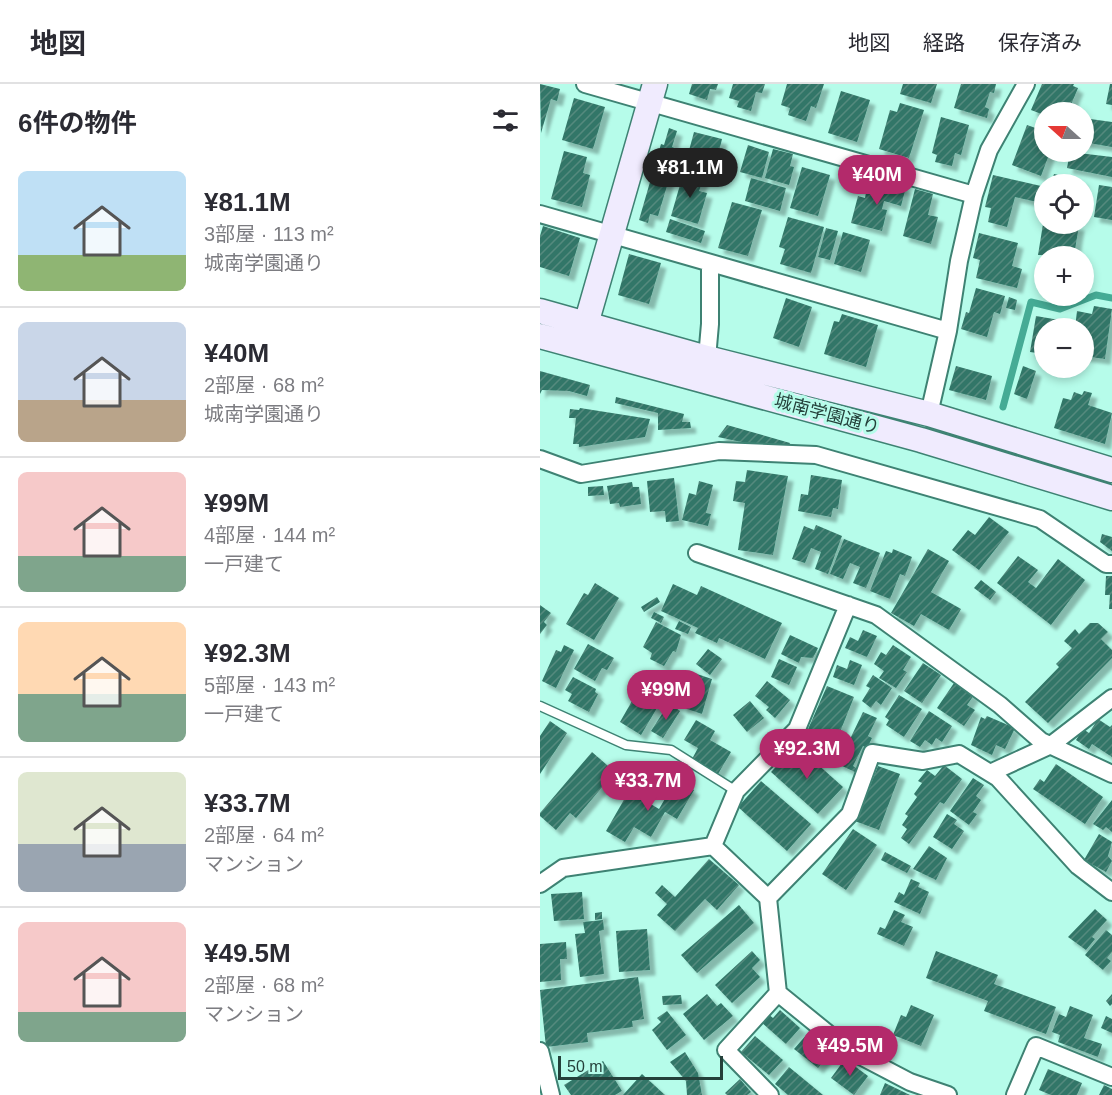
<!DOCTYPE html>
<html lang="ja">
<head>
<meta charset="utf-8">
<style>
  :root { --surface:#fff; --page:#f2f2f3; --text:#2b2b33; --muted:#7c7c81; --line:#e1e1e2; --accent:#b32a6b }
  body { margin:0; font-family:Helvetica,"Noto Sans JP",sans-serif; background:var(--page); color:var(--text); height:100vh; display:flex; flex-direction:column; font-size:22px; white-space:nowrap }
  * { box-sizing:border-box; margin:0 }
  p { font-size:20px; color:var(--muted) }
  .icon { flex:none; width:33px; height:33px; fill:none; stroke:currentColor; stroke-width:2; stroke-linecap:round; stroke-linejoin:round }
  .map { position:relative; flex:1; overflow:hidden }
  .side { display:flex; flex-direction:column; background:var(--surface); width:540px }
  .side>* { flex:none }
  .needle { width:39px; rotate:291deg }
  .buttons { position:absolute; left:494px; top:18px; display:grid; gap:12px }
  .buttons a { display:grid; place-items:center; width:60px; height:60px; border-radius:50%; background:var(--surface); box-shadow:0 3px 9px #0003; font-size:30px }
  .scale { position:absolute; left:18px; bottom:15px; width:165px; box-sizing:border-box; padding-left:6px; border:3px solid #24403a; border-top:0; font-size:16px; line-height:21px; white-space:nowrap; color:#24403a; -webkit-text-stroke:4px #b6fcea; paint-order:stroke }
  .price { position:absolute; translate:-50% -51px; padding:0 14px; border-radius:21px; background:var(--accent); color:#fff; font-size:20px; line-height:39px; filter:drop-shadow(0 2px 3px #0008) }
  .price::after { content:''; position:absolute; left:50%; top:36px; width:18px; height:14px; margin-left:-9px; background:inherit; clip-path:polygon(0 0,100% 0,50% 100%) }
  .price.on { background:#222; color:#fff }
  ul { padding:0; list-style:none }
  li { display:flex; align-items:center; gap:18px; height:150px; padding:0 18px }
  li+li { border-top:2px solid var(--line) }
  li span { display:grid; place-items:center; flex:none; width:168px; height:120px; border-radius:9px; color:#555 }
  li>.icon { margin-inline-start:auto }
  span .icon { width:72px; height:72px; fill:#fffc; stroke-width:1 }
  li b { font-size:26px }
  h2 { display:flex; justify-content:space-between; align-items:center; height:72px; padding:0 18px; font-size:26px }
  header { display:flex; align-items:center; gap:36px; box-sizing:border-box; height:84px; padding:0 30px; background:var(--surface); border-bottom:2px solid var(--line) }
  header strong { font-size:28px }
  nav { display:flex; gap:33px; margin-inline-start:auto; font-size:21px }
  main { display:flex; flex:1; min-height:0 }
  .map>svg:first-child { display:block }
</style>
</head>
<body>
<header>
<strong>地図</strong>
<nav><a>地図</a><a>経路</a><a>保存済み</a></nav>
</header>
<main>
<section class="side">
<h2>6件の物件<svg class="icon" aria-label="filters" viewBox="0 0 24 24"><path d="M4 7h16M4 17h16"/><circle cx="9" cy="7" r="2"/><circle cx="15" cy="17" r="2"/></svg></h2>
<ul>
<li><span style="background:linear-gradient(#bfe0f5 70%,#8fb573 0)"><svg class="icon" aria-label="home" viewBox="0 0 24 24"><path d="M3 11l9-7 9 7M6 9v11h12V9"/></svg></span><div><b>¥81.1M</b><p>3部屋 · 113 m²</p><p>城南学園通り</p></div></li>
<li><span style="background:linear-gradient(#c9d6e8 65%,#b9a48a 0)"><svg class="icon" aria-label="home" viewBox="0 0 24 24"><path d="M3 11l9-7 9 7M6 9v11h12V9"/></svg></span><div><b>¥40M</b><p>2部屋 · 68 m²</p><p>城南学園通り</p></div></li>
<li><span style="background:linear-gradient(#f6c9c9 70%,#7fa58c 0)"><svg class="icon" aria-label="home" viewBox="0 0 24 24"><path d="M3 11l9-7 9 7M6 9v11h12V9"/></svg></span><div><b>¥99M</b><p>4部屋 · 144 m²</p><p>一戸建て</p></div></li>
<li><span style="background:linear-gradient(#ffd9b3 60%,#7fa58c 0)"><svg class="icon" aria-label="home" viewBox="0 0 24 24"><path d="M3 11l9-7 9 7M6 9v11h12V9"/></svg></span><div><b>¥92.3M</b><p>5部屋 · 143 m²</p><p>一戸建て</p></div></li>
<li><span style="background:linear-gradient(#dfe7d0 60%,#9aa5b1 0)"><svg class="icon" aria-label="home" viewBox="0 0 24 24"><path d="M3 11l9-7 9 7M6 9v11h12V9"/></svg></span><div><b>¥33.7M</b><p>2部屋 · 64 m²</p><p>マンション</p></div></li>
<li><span style="background:linear-gradient(#f6c9c9 75%,#7fa58c 0)"><svg class="icon" aria-label="home" viewBox="0 0 24 24"><path d="M3 11l9-7 9 7M6 9v11h12V9"/></svg></span><div><b>¥49.5M</b><p>2部屋 · 68 m²</p><p>マンション</p></div></li>
</ul>
</section>
<div class="map">
<svg width="572" height="1011" viewBox="0 0 572 1011">
  <defs>
    <pattern id="building-hatch" width="6" height="6" patternUnits="userSpaceOnUse" patternTransform="scale(1.5)"><rect width="6" height="6" fill="#327667"/><path d="M-1 1l2-2M0 6l6-6M5 7l2-2" fill="none" stroke="#558a7e"/></pattern>
    <filter id="shadow"><feDropShadow dx="5.5" dy="5.5" stdDeviation="1.5" flood-color="#0004"/></filter>
  </defs>
  <rect width="100%" height="100%" fill="#b6fcea"/>
  <g fill="none" stroke-linecap="round" stroke-linejoin="round">
    <path stroke="#45ab95" stroke-width="7" d="M463 323 491 218 520 225 556 211 572 214"/>
  </g>
  <path fill="url(#building-hatch)" filter="url(#shadow)" d="M0 0 20 5 17 17 11 15 1 49Z
    M152 0H178L176 6 170 5 167 16 149 10Z
    M193 0H225L222 9 216 8 211 27 197 23 199 17 189 14Z
    M247 0H284L276 24 271 22 266 37 248 31 250 24 241 21Z
    M363 0H397L391 19 360 10Z
    M421 0H456L454 9 450 8 445 23 449 25 447 34 414 24Z
    M502 0H534L533 2 538 4 528 28H504V31L491 26Z
    M570 0H572V21L566 20Z
    M301 7 330 16 317 58 288 49Z
    M34 14 65 23 53 65 22 56Z
    M360 19 384 26 369 74 339 65 350 26 357 28Z
    M401 33 429 41 421 71 415 69 412 82 395 78 397 71 392 69Z
    M543 34 572 38V63L543 58Z
    M487 41 504 47V68H510L501 92 472 81Z
    M129 44 137 47 132 63 138 65 118 132 110 130 108 139 99 136 121 60 124 61Z
    M154 48 182 55 173 92 144 85Z
    M208 61 229 68 222 94 200 88Z
    M233 65 253 70 250 82 254 83 249 101 225 94Z
    M24 67 47 73 43 89 50 91 42 123 11 115Z
    M530 68 572 73V93L527 84Z
    M262 83 290 91 278 132 250 124Z
    M144 87 164 93 159 107 167 109 158 140 131 132Z
    M514 90 543 97 542 100H511Z
    M453 91 501 102 497 118 475 113 467 143 448 138 451 124 445 123Z
    M211 94 246 104 240 127 205 117Z
    M345 98 366 103 361 122 344 117 342 125 347 126 342 147 311 139 318 112 325 114 327 103 343 106Z
    M559 101 572 103V136L554 133Z
    M375 105 393 110 388 131 398 133 391 160 363 152Z
    M192 118 222 126 208 172 178 164Z
    M248 133 284 143 271 189 240 180 245 165 239 163Z
    M130 135 165 147 161 159 126 148Z
    M503 140 539 141 534 172 498 171Z
    M3 142 40 154 29 192 0 183V152Z
    M286 144 298 147 290 176 278 173Z
    M303 148 330 156 321 188 294 180Z
    M439 149 478 159 472 182 482 185 477 204 436 194 440 176 433 174Z
    M89 170 121 179 109 220 78 211Z
    M436 204 465 212 460 230 454 228 447 253 421 245 426 228 429 229Z
    M469 213 477 216 475 226 466 224Z
    M246 214 272 223 259 263 233 254Z
    M554 222 572 225 565 275 543 272V244H535L537 227 552 230Z
    M302 230 338 241 326 283 284 270 294 237 299 238Z
    M496 232 531 238 530 244H504V270L490 268Z
    M416 282 452 292 446 316 409 306Z
    M483 282 496 287 487 315 474 310Z
    M0 287 50 301 47 312 29 307 2 306 0 310Z
    M544 307 552 309 548 321 572 329 565 360 514 344 523 314 531 316 534 308 542 311Z
    M76 313 144 330 142 338H150L151 344 118 346V329L75 319Z
    M40 324 110 335 105 353 39 363V360H33L36 334H29L30 325 39 326Z
    M187 341 250 359 249 361 220 362 178 353Z
    M207 386 248 392 233 471 198 466 205 419 193 417 196 397 205 398Z
    M271 391 302 396 298 425 293 424 291 433 258 427 261 410 268 411Z
    M134 394 139 437 126 438 125 427 110 428 107 397Z
    M159 397 173 401 166 429 171 430 168 442 142 436 149 409 156 411Z
    M92 398 93 403H99L101 420 80 423 79 419 70 420 67 402Z
    M63 402 64 411 48 412V403Z
    M449 433 469 448 439 486 412 466 428 446 435 451Z
    M276 441 302 452 288 490 275 485 281 468 271 464 265 479 252 475 264 442 274 446Z
    M562 450 572 453V467L560 458Z
    M304 455 340 469 326 504 313 499 320 483 310 479 303 495 290 490Z
    M353 465 372 473 365 492 360 490 350 515 330 507 346 467 352 469Z
    M388 465 409 477 391 508 421 525 409 546 381 530 374 542 351 529Z
    M478 472 498 486 488 498 496 504 518 475 545 496 511 541 457 499Z
    M566 492H572V525H569L570 511H565Z
    M441 496 456 508 450 516 434 504Z
    M55 499 79 514 54 556 26 540 44 509 48 511Z
    M133 500 157 511 161 502 242 539 225 575 179 554 177 559 155 549 158 544 121 527Z
    M117 513 120 518 104 528 101 523Z
    M0 521 11 529 4 538 7 541 0 550Z
    M114 528 124 533 121 539 111 534Z
    M139 537 151 543 148 550 135 545Z
    M116 538 141 551 136 568 133 567 124 582 110 575 112 569 103 563Z
    M550 539H558L568 548 561 555 572 566V574L508 639 485 618 519 583 516 580 532 564 524 557 535 545 539 550Z
    M323 546 337 552 327 573 305 564 310 553 318 557Z
    M250 551 278 564 273 574 261 573 259 579 241 570Z
    M48 560 74 574 67 586 62 584 55 597 34 585Z
    M24 561 34 566 16 604 2 597 16 566 21 568Z
    M353 561 371 573 363 586 367 588 356 604 339 594 344 587 334 580 341 568 346 571Z
    M168 565 182 575 170 591 156 580Z
    M239 575 257 583 249 601 231 593Z
    M310 576 322 581 314 601 293 593 297 581 307 585Z
    M383 579 401 591 382 619 364 607Z
    M151 588 172 595 162 630 141 623Z
    M108 589 130 602 101 651 80 638Z
    M333 591 352 604 341 621 336 617 331 624 322 617 330 604 326 602Z
    M33 593 56 605 55 608 58 610 49 628 28 617 32 610 25 606Z
    M227 597 250 616 235 634 226 626 229 623 215 612Z
    M414 599 434 611 427 621 435 626 424 642 397 624Z
    M287 602 314 613 294 663 265 652Z
    M359 611 382 625 364 653 346 641 349 636 345 633Z
    M210 617 224 634 207 648 193 631Z
    M129 619 140 627 123 654 111 647Z
    M389 627 412 642 402 658 396 654 392 661 385 656 380 663 370 657Z
    M323 628 337 634 328 652 332 654 327 664 323 662 313 682 318 685 317 689 298 680Z
    M447 632 475 644 465 665 456 661 452 671 431 661 441 633 445 635Z
    M558 635 570 643 572 641V673L552 660 549 665 536 656 543 645 549 649Z
    M156 636 175 647 170 656 191 668 178 690 152 675 158 664 144 656Z
    M10 637 27 649 0 690V652Z
    M265 658 291 669 288 676 261 665Z
    M256 661 303 703 278 730 231 688Z
    M52 668 75 688 36 734 30 729 16 746 0 732V729Z
    M516 680 563 713 545 740 493 705 500 695 504 698Z
    M404 681 422 695 404 720 400 718 369 760 361 754 367 745 362 741 368 732 365 730 377 713 374 710 382 699 378 697 387 686 395 692Z
    M338 682 360 690 339 746 312 736 316 726 320 728Z
    M433 694 444 701 436 712 441 716 433 728 437 730 429 741 410 727Z
    M136 696 154 706 137 735 125 728 111 753 94 743 85 758 66 747 89 707 119 725Z
    M221 697 271 740 247 767 198 723Z
    M572 716V748L566 743 563 746 553 740Z
    M407 730 417 736 414 740 424 747 412 765 393 753Z
    M313 745 337 761 306 806 282 790Z
    M559 750 572 758 568 772 572 777 566 788 544 776Z
    M389 762 407 774 396 796 373 785Z
    M345 768 371 782 367 789 341 776Z
    M169 775 199 801 177 826 165 815 135 847 117 831 127 820 115 809 122 801 135 813Z
    M371 795 380 799 378 803 389 808 380 830 354 818 359 808 364 811Z
    M42 808 44 835 14 837 11 810Z
    M199 821 214 839 157 889 141 871Z
    M555 825 567 836 552 853 555 855 546 866 528 853Z
    M354 826 365 831 361 838 373 843 364 862 337 850 340 843 345 845Z
    M62 828V835L55 836V829Z
    M63 836 64 846 59 847 64 890 40 893 35 850 45 849 43 838Z
    M107 845 110 886 79 888 76 847Z
    M566 846 572 851V868L567 874 571 877 563 886 545 871Z
    M26 858 27 875H20L21 896 0 898V860Z
    M212 867 220 876 212 884 220 893 192 919 175 901Z
    M396 867 458 891 454 900 516 923 506 950 444 927 448 917 386 894Z
    M98 893 104 935 92 937 93 943 47 949 48 958 6 963 0 906Z
    M167 910 177 922 181 919 193 932 164 956 143 930Z
    M572 910V920L570 922 566 917Z
    M141 911 142 920 123 921 122 912Z
    M371 921 394 931 381 962 353 951 361 931 366 933Z
    M530 922 553 931 544 954 562 960 558 973 518 958 520 951 512 948 519 930 526 933Z
    M240 926 260 944 246 960 221 938 228 930 233 934Z
    M127 927 146 951 127 966 112 946 121 938 117 934Z
    M566 932 572 935V949L561 944Z
    M268 949 291 968 278 984 254 965Z
    M215 952 243 976 229 991 201 968Z
    M145 968 158 989 162 1011H147L146 997 130 978Z
    M305 975 328 992 314 1011 291 994Z
    M63 977 82 1007 75 1011H31L24 1001Z
    M249 983 283 1011H248L235 1000Z
    M508 985 542 999 537 1011H511L499 1006Z
    M102 990 125 1011H83Z
    M200 995 211 1008 207 1011H187L185 1009Z
    M345 999 370 1011H340Z
    M564 1001 572 1005V1011H559Z"/>
  <g fill="none" stroke-linecap="round" stroke-linejoin="round">
    <defs>
      <path id="lane" d="M0 622 86 661 131 666 196 707"/>
      <path id="street" d="M45 0 434 111
        M0 130 408 247
        M167 274 170 240V180
        M389 330 408 247 419 177 434 111 449 66 486 0
        M0 375 41 390 179 367 276 371 500 435 566 480H572
        M157 469 336 531 460 621 501 657 572 690
        M450 689 511 661 572 614
        M173 762 196 707 257 645 308 521
        M0 800 23 784 173 762 228 814 238 909 307 965 370 998 408 1011
        M228 814 310 730 332 669 383 677 419 670 458 694 538 782 572 808
        M0 967 11 1011
        M230 1011 186 966 238 909
        M475 1011 496 962 572 993"/>
      <path id="secondary" d="M0 227 167 274 389 330 572 386
        M0 252 381 356 572 414
        M42 254 115 0"/>
    </defs>
    <use href="#lane" stroke="#3e8273" stroke-width="11"/>
    <use href="#street" stroke="#3e8273" stroke-width="20"/>
    <use href="#secondary" stroke="#3e8273" stroke-width="27"/>
    <use href="#lane" stroke="#fff" stroke-width="8"/>
    <use href="#street" stroke="#fff" stroke-width="16"/>
    <use href="#secondary" stroke="#f0ebfe" stroke-width="24"/>
  </g>
  <g text-anchor="middle" dominant-baseline="central" stroke-width="6" stroke-linejoin="round" paint-order="stroke">
    <g font-size="18" fill="#24403a" stroke="#b6fcea">
      <text transform="translate(287 330) rotate(15)">城南学園通り</text>
    </g>
  </g>
</svg>
<div class="buttons">
<a><svg class="needle" viewBox="-14 -14 28 28"><path d="M0-13l5 13h-10z" fill="#e53935"/><path d="M0 13l5-13h-10z" fill="#7c7c81"/></svg></a>
<a><svg class="icon" aria-label="locate" viewBox="0 0 24 24"><circle cx="12" cy="12" r="6"/><path d="M12 2v4M12 18v4M2 12h4M18 12h4"/></svg></a>
<a>+</a>
<a>−</a>
</div>
<div class="scale">50 m</div>
<b class="price on" style="left:150px;top:115px">¥81.1M</b>
<b class="price" style="left:337px;top:122px">¥40M</b>
<b class="price" style="left:126px;top:637px">¥99M</b>
<b class="price" style="left:267px;top:696px">¥92.3M</b>
<b class="price" style="left:108px;top:728px">¥33.7M</b>
<b class="price" style="left:310px;top:993px">¥49.5M</b>
</div>
</main>
</body>
</html>
